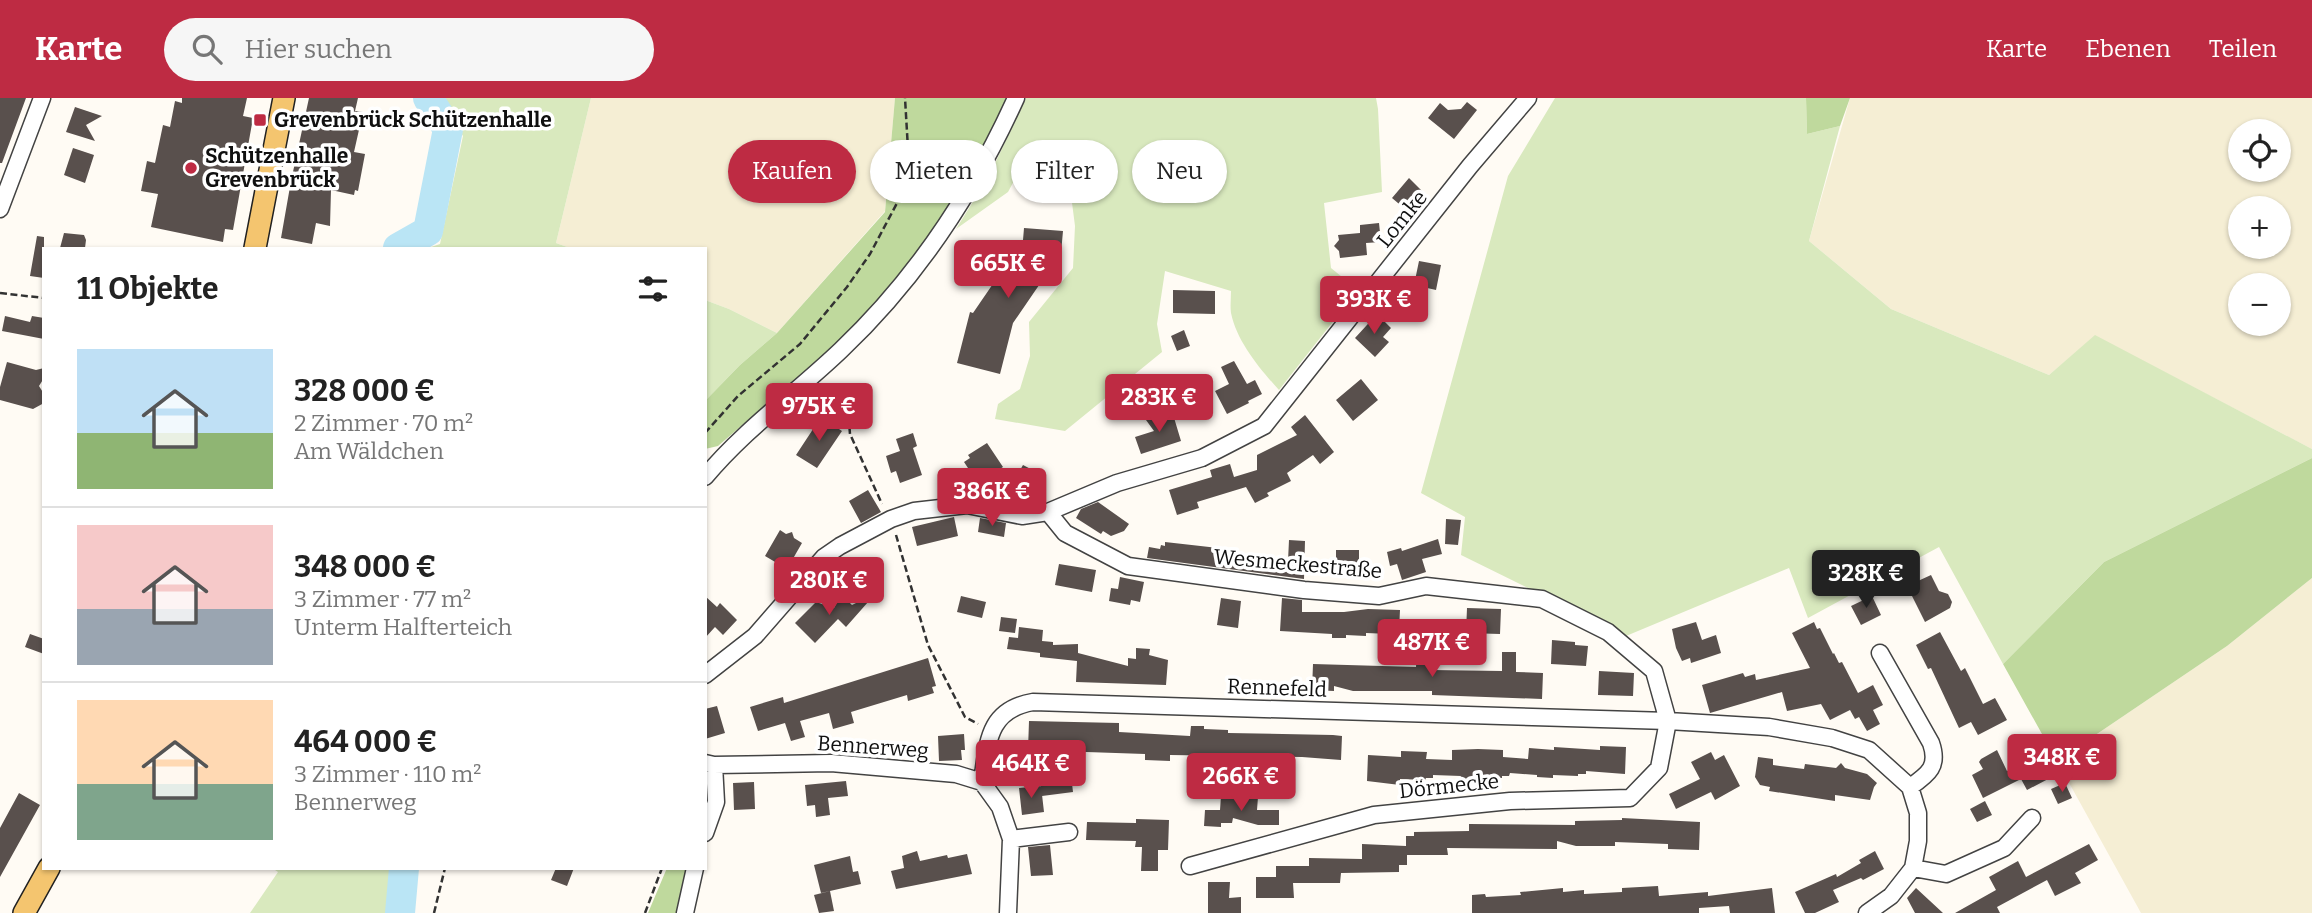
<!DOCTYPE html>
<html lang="de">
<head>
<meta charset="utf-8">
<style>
  :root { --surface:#fff; --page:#f6f6f6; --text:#222; --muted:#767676; --line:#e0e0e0; --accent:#be2b43 }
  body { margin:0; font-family:Bitter,serif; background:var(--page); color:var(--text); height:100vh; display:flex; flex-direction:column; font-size:26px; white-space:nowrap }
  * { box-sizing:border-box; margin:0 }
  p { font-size:23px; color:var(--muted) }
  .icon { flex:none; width:38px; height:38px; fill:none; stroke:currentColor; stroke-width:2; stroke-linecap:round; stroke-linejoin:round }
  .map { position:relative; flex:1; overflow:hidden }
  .details { position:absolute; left:42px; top:149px; width:665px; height:623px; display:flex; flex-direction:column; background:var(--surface); border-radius:0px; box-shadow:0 2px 5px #0004 }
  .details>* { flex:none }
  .guide { position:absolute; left:728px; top:42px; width:665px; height:63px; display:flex; gap:14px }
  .buttons { position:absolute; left:2228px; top:21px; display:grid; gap:14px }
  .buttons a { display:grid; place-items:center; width:63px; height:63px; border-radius:50%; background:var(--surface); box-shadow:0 2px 5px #0004; font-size:35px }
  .price { position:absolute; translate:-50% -60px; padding:0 16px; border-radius:7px; background:var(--accent); color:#fff; font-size:23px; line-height:46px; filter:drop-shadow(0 2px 4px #0008) }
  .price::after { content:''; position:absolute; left:50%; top:42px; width:21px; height:16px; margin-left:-10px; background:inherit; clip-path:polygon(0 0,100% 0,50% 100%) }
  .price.current { background:#222; color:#fff }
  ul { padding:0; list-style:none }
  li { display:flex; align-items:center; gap:21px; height:175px; padding:0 35px }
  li+li { border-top:2px solid var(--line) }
  li span { display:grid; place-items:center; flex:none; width:196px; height:140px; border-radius:0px; color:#555 }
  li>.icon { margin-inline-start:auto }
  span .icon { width:84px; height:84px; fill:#fffc; stroke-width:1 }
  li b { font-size:30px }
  h2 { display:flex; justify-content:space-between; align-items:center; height:84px; padding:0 35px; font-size:30px }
  .tag { padding:0 24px; border-radius:32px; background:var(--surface); box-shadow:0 2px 5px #0004; font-size:24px; line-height:63px }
  .tag.current { background:var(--accent); color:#fff }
  header { display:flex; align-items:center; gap:42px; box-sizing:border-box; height:98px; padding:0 35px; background:var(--accent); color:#fff }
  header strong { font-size:33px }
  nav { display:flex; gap:38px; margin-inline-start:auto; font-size:24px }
  .search { width:490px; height:63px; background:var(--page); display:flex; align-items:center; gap:18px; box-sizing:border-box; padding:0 24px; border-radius:38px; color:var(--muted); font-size:26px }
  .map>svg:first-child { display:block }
</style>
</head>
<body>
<header>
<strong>Karte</strong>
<div class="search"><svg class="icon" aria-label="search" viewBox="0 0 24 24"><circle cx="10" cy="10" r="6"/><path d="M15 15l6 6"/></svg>Hier suchen</div>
<nav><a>Karte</a><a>Ebenen</a><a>Teilen</a></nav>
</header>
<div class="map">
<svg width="2312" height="815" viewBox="0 0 2312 815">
  <rect width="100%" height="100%" fill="#fffbf4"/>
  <path fill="#f5eed4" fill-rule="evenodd" d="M591 0H895L885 113 777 235 729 211 705 202V150H570L556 145Z
    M1850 0H2312V351L2095 238 2049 277 1891 211 1809 143ZM2240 33H2278V72H2240ZM2240 110H2278V149H2240ZM2240 187H2278V226H2240Z
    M2312 480V815H2141L2057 663 2227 548Z"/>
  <path fill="#d9e9be" d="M439 0H591L556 145 570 150H428L440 146 463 38Z
    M1026 0H1376L1378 11 1382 94 1324 105 1331 170 1358 192 1279 292C1260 271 1237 244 1231 215 1230 208 1231 200 1231 193L1165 173 1157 226 1162 254 1065 333 995 321 998 306 1020 291 1030 258 1029 224 1073 170 1075 128 1067 66 1021 70 1008 94 956 131 989 78Z
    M1555 0H1806L1807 36 1840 28 1809 143 1891 211 2049 277 2095 237 2312 351V360L2104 464 2003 566 1939 449 1808 520 1789 470 1626 538 1461 457 1465 419 1421 395 1508 78Z
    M705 202 729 211 777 235 740 267 705 303Z
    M272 770H409L399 815H250L278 774Z"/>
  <path fill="#bfd99d" d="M895 0H1009C977 64 947 122 901 177 848 241 781 293 718 348L705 351V303L740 267 777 235 885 114Z
    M1806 0H1850L1840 28 1807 36Z
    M2312 360V480L2227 548 2057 663 2003 566 2104 464Z
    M667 770H690L680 815H648Z"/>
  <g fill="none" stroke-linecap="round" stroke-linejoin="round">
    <path stroke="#bae5f5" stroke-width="30" d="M398 150 428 133 448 31 428 0
      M400 815 404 770"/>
  </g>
  <path fill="#59504d" d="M0 0H26L2 65H0Z
    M182 0H247L243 18 253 20 233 132 225 131 223 144 151 129 158 96 141 93 147 63 155 65 163 27 170 29 175 3 182 5Z
    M309 0H358L355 13 363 14 354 54 365 56 358 93 355 92 354 97 331 92 330 128 316 125 312 146 281 140 291 83Z
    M1467 4 1477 12 1454 41 1428 20 1440 5 1448 12 1461 11Z
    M75 9 102 18 86 27 95 43 66 34Z
    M73 50 94 57 85 85 64 77Z
    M1409 80 1427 98 1411 116 1392 100Z
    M1379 125 1381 144 1366 145 1367 157 1340 160 1339 153 1334 148 1339 142 1338 137 1360 135V127Z
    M1024 130 1063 133 1061 155 1013 225 1000 276 957 265 970 214 973 215 1023 142Z
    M64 135 84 137 86 142 85 150H60Z
    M37 138 44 139V180L30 178Z
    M1419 163 1441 167 1436 192 1414 187Z
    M1173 192 1215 193V216L1173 215Z
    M1377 216 1391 230 1383 239 1389 244 1375 259 1355 240Z
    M5 218 30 224 32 218 44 220V241L2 233Z
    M1184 232 1190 248 1177 253 1171 238Z
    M1234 263 1247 286 1255 282 1262 296 1248 303 1249 305 1227 316 1215 293 1229 286 1221 269Z
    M7 264 36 272 44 270V280L39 288 44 296V305L33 311 0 302V289Z
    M1361 281 1378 302 1353 323 1336 302Z
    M1172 313 1181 343 1141 356 1135 339 1154 333 1146 322Z
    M1305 317 1334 354 1320 366 1313 357 1287 375 1291 383 1267 395 1269 398 1255 405 1246 389 1197 404 1199 410 1177 417 1169 392 1212 379 1210 372 1230 366 1234 379 1257 372V357L1297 337 1291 329Z
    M821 319 842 333 817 370 796 357Z
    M913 335 917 348 913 350 922 377 900 385 896 373 891 375 886 358 900 353 896 341Z
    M987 345 1003 369 978 385 964 364 970 360 968 357Z
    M1023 367 1044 378 1032 399 1011 388Z
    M868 392 881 414 861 425 849 403Z
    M1098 404 1129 426 1124 433 1111 438 1103 433 1101 436 1076 420 1081 411Z
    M954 419 958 438 917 448 912 429Z
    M980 420 1006 425 1004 439 978 434Z
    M1446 421 1461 422 1458 447 1445 446Z
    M780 432 786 436 792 434 794 440 802 445 787 471 765 458Z
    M1438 441 1442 456 1422 461 1426 474 1402 482 1397 466 1390 468 1387 454 1401 450 1402 453Z
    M1289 442 1305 443 1304 481 1147 460 1149 449 1160 451 1161 447 1165 448V444L1227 451V454L1233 456 1288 463Z
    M1336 452H1359V475H1336Z
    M1059 466 1096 472 1092 494 1055 487Z
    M1931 477 1939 493 1948 496 1952 504 1950 510 1925 524 1907 488Z
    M1120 479 1144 484 1140 504 1131 502 1130 507 1109 503 1111 490 1118 491Z
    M876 495 846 529 838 521 815 545 795 525 816 504 834 510 841 496 852 507Z
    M705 498 717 509 720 505 737 522 723 537 715 529 705 540Z
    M961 498 986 504 982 520 957 514Z
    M1872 498 1881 517 1861 527 1851 508Z
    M1221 500 1241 503 1238 530 1217 527Z
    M1282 500 1302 502V514H1344L1368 511 1400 512 1399 533H1391V536L1366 535V538L1346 537V540H1332V536L1280 533Z
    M1467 510 1501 511 1500 536 1466 535Z
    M1001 519 1017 521 1015 535 999 533Z
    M1696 524 1702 542 1716 537 1721 555 1691 565 1690 560 1682 563 1676 550 1672 531Z
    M1814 524 1817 531 1820 530 1833 556 1834 555 1839 565 1842 564 1858 595 1873 587 1883 607 1873 612 1880 626 1867 633 1859 619 1855 621 1850 612 1830 622 1821 606 1787 613 1782 594 1710 615 1702 587 1743 575 1745 579 1755 576 1756 582 1810 570 1792 535Z
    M1019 529 1043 532 1042 543 1053 544V547L1078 546V555L1128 568V560L1136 561V550L1150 551 1149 557 1168 562 1166 587 1076 584 1077 563 1040 559V555L1007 551 1009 539 1018 540Z
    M1940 534 1961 573 1965 570 1983 606 1995 600 2007 622 1978 637 1971 624 1959 630 1931 570 1928 571 1916 547Z
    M30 536 44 541V556L25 549Z
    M1552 542 1575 544V547L1588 548 1586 568 1551 566Z
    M1417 550 1431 551V572L1502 573V554H1516V574L1543 575 1542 601 1432 597V593H1353L1334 588V593L1312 592 1313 566 1416 569Z
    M928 560 936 588 932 589 934 595 908 603 907 597 851 614 854 625 833 631 829 615 800 623 805 639 791 643 785 625 758 633 750 609 783 599 784 605Z
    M1599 573 1634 575 1633 598 1598 597Z
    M717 608 725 635 705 641V611Z
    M1029 623 1119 625V634L1190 638 1191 628H1204V631L1228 632V635L1333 637 1342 638 1341 662 1302 659 1170 657V663L1145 662V656L1028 652Z
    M964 636 965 652H961L962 662 939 663 938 638Z
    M1600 648 1626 649 1625 676 1586 673V676H1578V678L1553 677V680L1537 679V677L1510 675 1509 678H1502V680L1476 679V682L1460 681 1461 678 1433 677V680H1426L1425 682 1400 681V687L1367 683 1368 657 1401 659V653L1427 654 1426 661 1452 662V652L1478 651 1503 652V659L1528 661 1529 650 1554 652V649L1600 652Z
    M1997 652 2007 673 2038 657 2050 680 2027 692 2021 681 1983 700 1972 677 1983 671 1979 664 1981 661Z
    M1711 654 1715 662 1724 657 1740 688 1715 702 1711 694 1676 711 1669 696 1700 681 1691 664Z
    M1758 659 1773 661V667L1804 671 1805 666 1836 670 1841 665 1845 670 1867 676 1877 685 1874 689 1870 702 1835 697V703L1769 693 1770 689 1760 687 1755 679Z
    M1071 677 1073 694 1042 698 1040 680Z
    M846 683 848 698 828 700 830 717 816 719 815 707 807 708 805 687Z
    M754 684 755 711 734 712 733 685Z
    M2065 685 2072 700 2058 706 2051 691Z
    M1041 688 1044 714 1022 717 1019 690Z
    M19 695 40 707 0 779V730Z
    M1221 698 1258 699 1257 712H1279V727H1258L1233 720 1232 725H1221V729L1204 728 1205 712H1220Z
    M1985 703 1992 717 1977 724 1970 711Z
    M1622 720 1700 724 1699 752 1668 751V746L1615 744V748H1576L1557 743V751L1447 750 1448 757H1407V767H1399V774L1341 775 1340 785H1293L1294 800H1256V779H1276V768H1309V760L1362 761V746L1406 748V738H1414V734L1469 733V726L1575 727V723L1622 722Z
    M1136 721 1169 722 1168 752H1158V773H1141L1142 749H1135L1136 743 1086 742 1087 724 1136 725Z
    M2089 746 2098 762 2075 775 2081 785 2055 798 2047 782 1997 809 2000 815H1955L1996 792 1989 779 2018 763 2026 779Z
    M1050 747 1053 777 1031 778 1028 749Z
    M917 753 920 763 947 757 948 760 967 756 972 776 896 791 891 773 904 770 902 758Z
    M1875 753 1884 771 1863 782 1861 780 1833 792 1839 804 1815 815H1805L1795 794 1836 776 1837 779 1861 765 1859 762Z
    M850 758 853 774 858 773 861 786 821 795 814 767Z
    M556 770H574L567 788 551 782Z
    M1208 784H1230L1229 800 1241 799V815H1208Z
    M1658 788 1659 798 1708 794V798L1772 790 1775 815H1730L1729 808 1699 810V815H1472V797L1485 796 1486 799 1521 797 1520 794 1563 790V794L1584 792V796L1622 794V790Z
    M1916 790 1943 815H1915L1907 800Z
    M830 793 834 813 819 815 814 797Z"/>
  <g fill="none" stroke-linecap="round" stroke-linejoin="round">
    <defs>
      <path id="minor" d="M0 111 42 0
        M705 379C745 331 796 295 841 252 917 180 973 95 1016 0
        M1048 414 1065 435 1128 468 1304 492 1379 498 1426 488 1542 501 1608 534 1654 573 1668 623 1659 670 1630 700 1510 703 1374 717 1190 768
        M1880 555 1931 645C1939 668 1929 676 1910 689
        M705 577 755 538 824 459 840 448 891 421 914 413 967 407 1022 418 1048 414 1117 385 1202 360 1264 328 1470 68 1528 0
        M705 665 714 667 831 665 956 676 982 684 1000 709 1011 741 1008 815
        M982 684C988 645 987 612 1033 604L1668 623 1769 629 1832 640 1869 652 1910 689 1918 715V743L1913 770 1891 798 1867 815
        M705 735 716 704 714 667
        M1011 741 1069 734
        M1913 770 1946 776 2004 750 2032 720
        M685 815 695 770"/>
      <path id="major" d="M255 150 284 0
        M24 815 49 770"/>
    </defs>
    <use href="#minor" stroke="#434343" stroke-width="19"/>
    <use href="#major" stroke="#212121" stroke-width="24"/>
    <path stroke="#323232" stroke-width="2.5" stroke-dasharray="7 3.5" stroke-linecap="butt" d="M0 195 44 200
      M846 287 850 336 882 406
      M705 335 738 298 800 246 847 189 870 156 904 92 909 68 905 0
      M896 437 928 547 965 619 978 626
      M434 815 445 770
      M645 815 662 770"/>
    <use href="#minor" stroke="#fff" stroke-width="16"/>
    <use href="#major" stroke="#f4c56f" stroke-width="21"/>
  </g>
  <g fill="#be2b43" stroke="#fff" stroke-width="2.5">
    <rect x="253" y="15" width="14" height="14" rx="3.5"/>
    <circle cx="191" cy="70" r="7"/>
  </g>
  <g text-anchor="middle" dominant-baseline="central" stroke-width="7" stroke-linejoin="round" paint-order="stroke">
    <g font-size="21" font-weight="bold" fill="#101010" stroke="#fff" text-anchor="start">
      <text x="274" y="22">Grevenbrück Schützenhalle</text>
      <text x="205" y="58">Schützenhalle<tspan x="205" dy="24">Grevenbrück</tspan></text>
    </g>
    <g font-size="21" fill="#101010" stroke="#fff">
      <text transform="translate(1402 121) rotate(-51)">Lomke</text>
      <text transform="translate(1298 466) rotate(5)">Wesmeckestraße</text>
      <text transform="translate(1277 590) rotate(2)">Rennefeld</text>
      <text transform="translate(873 649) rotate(4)">Bennerweg</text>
      <text transform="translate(1449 688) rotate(-6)">Dörmecke</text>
    </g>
  </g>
</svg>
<div class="buttons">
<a><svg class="icon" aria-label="locate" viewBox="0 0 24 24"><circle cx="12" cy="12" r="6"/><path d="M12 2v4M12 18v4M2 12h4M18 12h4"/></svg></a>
<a>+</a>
<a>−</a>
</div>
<b class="price" style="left:1008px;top:202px">665K €</b>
<b class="price" style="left:1374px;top:238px">393K €</b>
<b class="price" style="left:1159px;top:336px">283K €</b>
<b class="price" style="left:819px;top:345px">975K €</b>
<b class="price" style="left:992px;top:430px">386K €</b>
<b class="price current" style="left:1866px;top:512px">328K €</b>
<b class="price" style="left:829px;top:519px">280K €</b>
<b class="price" style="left:1432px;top:581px">487K €</b>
<b class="price" style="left:2062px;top:696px">348K €</b>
<b class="price" style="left:1031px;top:702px">464K €</b>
<b class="price" style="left:1241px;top:715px">266K €</b>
<div class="guide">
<a class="tag current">Kaufen</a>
<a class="tag">Mieten</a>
<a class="tag">Filter</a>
<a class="tag">Neu</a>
</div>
<section class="details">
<h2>11 Objekte<svg class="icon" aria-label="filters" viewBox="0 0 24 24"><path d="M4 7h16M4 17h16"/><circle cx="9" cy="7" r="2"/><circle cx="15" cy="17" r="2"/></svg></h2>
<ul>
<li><span style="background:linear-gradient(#bfe0f5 60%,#8fb573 0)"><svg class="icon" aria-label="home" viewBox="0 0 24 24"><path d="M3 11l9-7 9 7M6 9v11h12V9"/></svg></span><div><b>328 000 €</b><p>2 Zimmer · 70 m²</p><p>Am Wäldchen</p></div></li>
<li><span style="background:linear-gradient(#f6c9c9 60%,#9aa5b1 0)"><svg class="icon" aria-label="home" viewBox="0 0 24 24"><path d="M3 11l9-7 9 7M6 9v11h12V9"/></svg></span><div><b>348 000 €</b><p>3 Zimmer · 77 m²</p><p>Unterm Halfterteich</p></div></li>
<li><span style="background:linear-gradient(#ffd9b3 60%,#7fa58c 0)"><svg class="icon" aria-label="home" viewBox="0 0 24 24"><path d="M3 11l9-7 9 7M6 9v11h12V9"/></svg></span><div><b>464 000 €</b><p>3 Zimmer · 110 m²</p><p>Bennerweg</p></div></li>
</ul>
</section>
</div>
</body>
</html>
